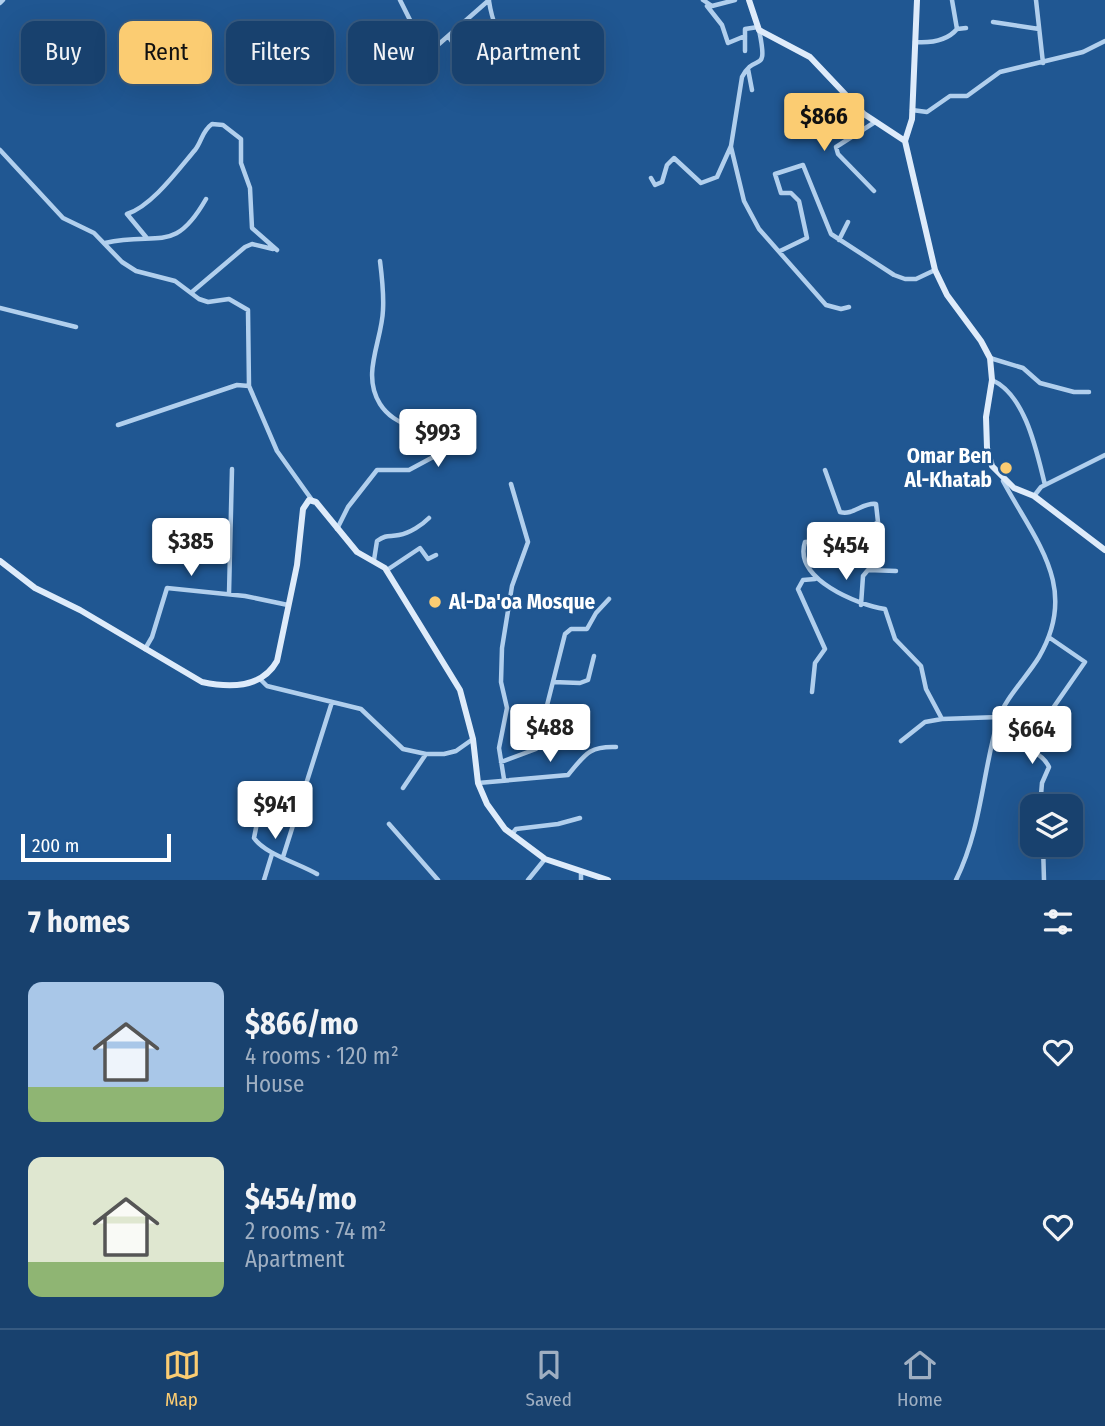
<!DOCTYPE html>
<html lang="en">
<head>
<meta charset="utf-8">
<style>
  :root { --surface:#18416e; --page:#214873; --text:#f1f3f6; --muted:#9fafc2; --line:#365a81; --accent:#fbcc72 }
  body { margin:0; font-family:"Fira Sans Condensed",sans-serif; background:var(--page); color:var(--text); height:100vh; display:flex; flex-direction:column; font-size:26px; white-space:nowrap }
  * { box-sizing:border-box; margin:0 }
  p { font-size:23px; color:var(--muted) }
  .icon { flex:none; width:38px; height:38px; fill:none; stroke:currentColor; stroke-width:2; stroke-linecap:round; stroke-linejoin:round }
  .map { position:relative; height:880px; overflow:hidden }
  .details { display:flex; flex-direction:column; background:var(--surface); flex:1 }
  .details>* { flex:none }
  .top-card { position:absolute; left:21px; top:21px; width:700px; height:63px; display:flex; gap:14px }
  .buttons { position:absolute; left:1020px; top:794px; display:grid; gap:14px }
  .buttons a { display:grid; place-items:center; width:63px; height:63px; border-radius:14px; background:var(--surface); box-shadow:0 7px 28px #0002,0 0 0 2px var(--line); font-size:35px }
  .scale { position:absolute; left:21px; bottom:18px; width:150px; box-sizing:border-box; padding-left:7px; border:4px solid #fff; border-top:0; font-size:19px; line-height:24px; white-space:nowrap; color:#fff; -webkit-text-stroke:5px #205792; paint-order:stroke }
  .price { position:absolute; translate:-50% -60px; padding:0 16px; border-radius:7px; background:#fff; color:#222; font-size:23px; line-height:46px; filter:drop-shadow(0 2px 4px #0008) }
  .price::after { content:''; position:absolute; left:50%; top:42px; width:21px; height:16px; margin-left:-10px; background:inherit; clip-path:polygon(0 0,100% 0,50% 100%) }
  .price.selected { background:var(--accent); color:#111 }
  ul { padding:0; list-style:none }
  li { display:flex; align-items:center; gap:21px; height:175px; padding:0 28px }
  li span { display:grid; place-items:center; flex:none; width:196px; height:140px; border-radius:14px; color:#555 }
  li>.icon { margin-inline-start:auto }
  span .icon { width:84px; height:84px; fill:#fffc; stroke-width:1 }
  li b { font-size:30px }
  h2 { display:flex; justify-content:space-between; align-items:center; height:84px; padding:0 28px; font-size:30px }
  .pill { padding:0 24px; border-radius:14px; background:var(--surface); box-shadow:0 7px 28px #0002,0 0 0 2px var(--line); font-size:24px; line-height:63px }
  .pill.selected { background:var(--accent); color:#111 }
  .tabs { display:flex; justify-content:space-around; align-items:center; height:98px; border-top:2px solid var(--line); background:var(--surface); font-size:19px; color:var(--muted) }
  .tabs a { display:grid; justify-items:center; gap:4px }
  .tabs .selected { color:var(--accent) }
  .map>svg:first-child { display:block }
</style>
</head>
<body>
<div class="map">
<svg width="1105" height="880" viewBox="0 0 1105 880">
  <rect width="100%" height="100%" fill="#205792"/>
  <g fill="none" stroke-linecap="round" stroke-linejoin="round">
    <path stroke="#b1cfed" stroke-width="4.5" d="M400 0 412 24 433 45 439 44 489 0
      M703 0 712 6 735 0
      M952 0 957 29
      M1036 0 1043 63
      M489 1C492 21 498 37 512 53
      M0 3 3 0
      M707 6 722 25 728 43 745 36
      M993 22 1039 29
      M448 36 468 64
      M915 42C930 43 947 41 957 29L966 28
      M745 51V29L758 27
      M748 69 752 90
      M912 110 927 112 950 96H967L1000 72 1083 52 1105 41
      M731 147 744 201 759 229 826 305 841 309 849 307
      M0 150 63 218 94 233 122 262 136 271 175 281 199 299 208 302 229 299 248 310 249 386 277 451 312 500
      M651 178 655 185 662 182 667 165 674 158 701 183 717 177 731 146 742 77C755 51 769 77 759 30
      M874 191 838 154 836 147 875 122
      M146 237 127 214C152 206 178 170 195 150 202 141 202 131 212 124L223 125 241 139V163L250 188 252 228 277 250
      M839 240 848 222
      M105 243C159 231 174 255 206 199
      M780 251 807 238 799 201 791 193H781L775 174 803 165 831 234 894 275 905 279H916L935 270
      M192 292 245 247 252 244 273 249
      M0 308 76 327
      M990 358 1023 368 1040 383 1074 392H1089
      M992 380C1026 395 1037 453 1045 485
      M118 425 237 385 249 386
      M825 470 840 512C853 516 863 502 876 504L878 522C866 531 838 543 822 543 816 543 812 541 805 542 793 579 858 605 885 609L895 639 921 666 926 689 942 719 999 717
      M1034 496 1041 487 1105 455
      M337 529 348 507 377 470H409L435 456 438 449C423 424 396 429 380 404 361 374 382 341 383 310 384 293 382 277 380 261
      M374 560 377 541C387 534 389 537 399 535 410 533 422 525 429 518
      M387 570 420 548 428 559 436 555
      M229 594 232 469
      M861 605 863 576 868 570 896 571
      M1050 638 1085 662 1053 708
      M145 649 152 637 167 588 245 596 288 605
      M261 680 267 686 361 709 403 749 426 754H444L456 751 473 739
      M553 682 580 683 588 680 594 656
      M812 692 815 663 825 649 798 589 803 580 815 579
      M995 739C1013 745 1040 748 1049 767L1042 783 1040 807
      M901 741 925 722 942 719
      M501 762 536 749 565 634 571 629H587L596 613 609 599
      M504 779 499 748 507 708 501 682 502 648 512 586 528 542 511 484
      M478 783 568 775C585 755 588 746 616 747
      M403 788 426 754
      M263 793 254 838C265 854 298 863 317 874
      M389 824 438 880
      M512 834 516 829 558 824 580 818
      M1043 845 1044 880
      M283 857 332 702
      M264 880 272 854
      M528 880 545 859
      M581 880V871
      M956 880C982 827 982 774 998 720 1005 698 1027 677 1039 657 1080 587 1035 541 1003 481"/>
    <path stroke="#deebfa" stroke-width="6" d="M749 0 759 30 810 57 864 114 905 141
      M917 0 912 119 905 141 935 270 947 295 981 341 990 358 992 380 986 417 987 448 992 466 1014 488 1034 496 1105 550
      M0 561 35 588 80 610 202 682C230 688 262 688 277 661L297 565 303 509 309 500 316 502 357 552 385 568 460 690 473 739 478 783 487 804 505 829 545 859 608 880"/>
  </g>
  <g fill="#fbcc72" stroke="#205792" stroke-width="2.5">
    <circle cx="1006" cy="468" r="7"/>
    <circle cx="435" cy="602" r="7"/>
  </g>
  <g text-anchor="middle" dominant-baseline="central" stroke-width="5" stroke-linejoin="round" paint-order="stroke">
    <g font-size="21" font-weight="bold" fill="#fff" stroke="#205792" text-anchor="end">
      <text x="992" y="456">Omar Ben<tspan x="992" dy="24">Al-Khatab</tspan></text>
      <text x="449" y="602" text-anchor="start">Al-Da'oa Mosque</text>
    </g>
  </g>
</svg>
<div class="buttons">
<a><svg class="icon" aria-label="layers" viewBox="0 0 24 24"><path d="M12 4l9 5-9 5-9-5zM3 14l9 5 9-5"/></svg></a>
</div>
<div class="scale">200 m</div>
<b class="price selected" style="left:824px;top:153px">$866</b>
<b class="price" style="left:438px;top:469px">$993</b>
<b class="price" style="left:191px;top:578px">$385</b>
<b class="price" style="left:846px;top:582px">$454</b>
<b class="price" style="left:550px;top:764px">$488</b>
<b class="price" style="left:1032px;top:766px">$664</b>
<b class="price" style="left:275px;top:841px">$941</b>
<div class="top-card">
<a class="pill">Buy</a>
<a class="pill selected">Rent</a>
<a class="pill">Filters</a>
<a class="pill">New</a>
<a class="pill">Apartment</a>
</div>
</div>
<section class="details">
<h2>7 homes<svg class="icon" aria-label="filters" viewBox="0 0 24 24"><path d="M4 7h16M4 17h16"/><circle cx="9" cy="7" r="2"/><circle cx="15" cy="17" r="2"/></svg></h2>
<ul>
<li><span style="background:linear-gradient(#a9c7e8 75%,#8fb573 0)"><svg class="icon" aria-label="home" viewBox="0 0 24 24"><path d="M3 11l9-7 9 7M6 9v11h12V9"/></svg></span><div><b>$866/mo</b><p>4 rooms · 120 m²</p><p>House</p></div><svg class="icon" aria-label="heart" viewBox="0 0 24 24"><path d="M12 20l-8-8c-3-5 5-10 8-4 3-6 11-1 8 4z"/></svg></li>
<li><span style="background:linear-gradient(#dfe7d0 75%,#8fb573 0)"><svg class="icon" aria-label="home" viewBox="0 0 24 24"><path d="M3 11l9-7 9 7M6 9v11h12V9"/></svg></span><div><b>$454/mo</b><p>2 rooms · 74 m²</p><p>Apartment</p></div><svg class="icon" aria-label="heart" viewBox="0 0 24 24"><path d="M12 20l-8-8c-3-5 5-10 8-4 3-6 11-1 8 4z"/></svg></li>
</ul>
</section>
<nav class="tabs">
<a class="selected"><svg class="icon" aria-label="map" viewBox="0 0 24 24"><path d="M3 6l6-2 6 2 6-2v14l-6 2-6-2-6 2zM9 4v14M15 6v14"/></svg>Map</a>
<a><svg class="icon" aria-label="saved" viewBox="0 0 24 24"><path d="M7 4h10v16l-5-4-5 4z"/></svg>Saved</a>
<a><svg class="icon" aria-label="home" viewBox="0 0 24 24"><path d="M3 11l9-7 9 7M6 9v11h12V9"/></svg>Home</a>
</nav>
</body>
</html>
